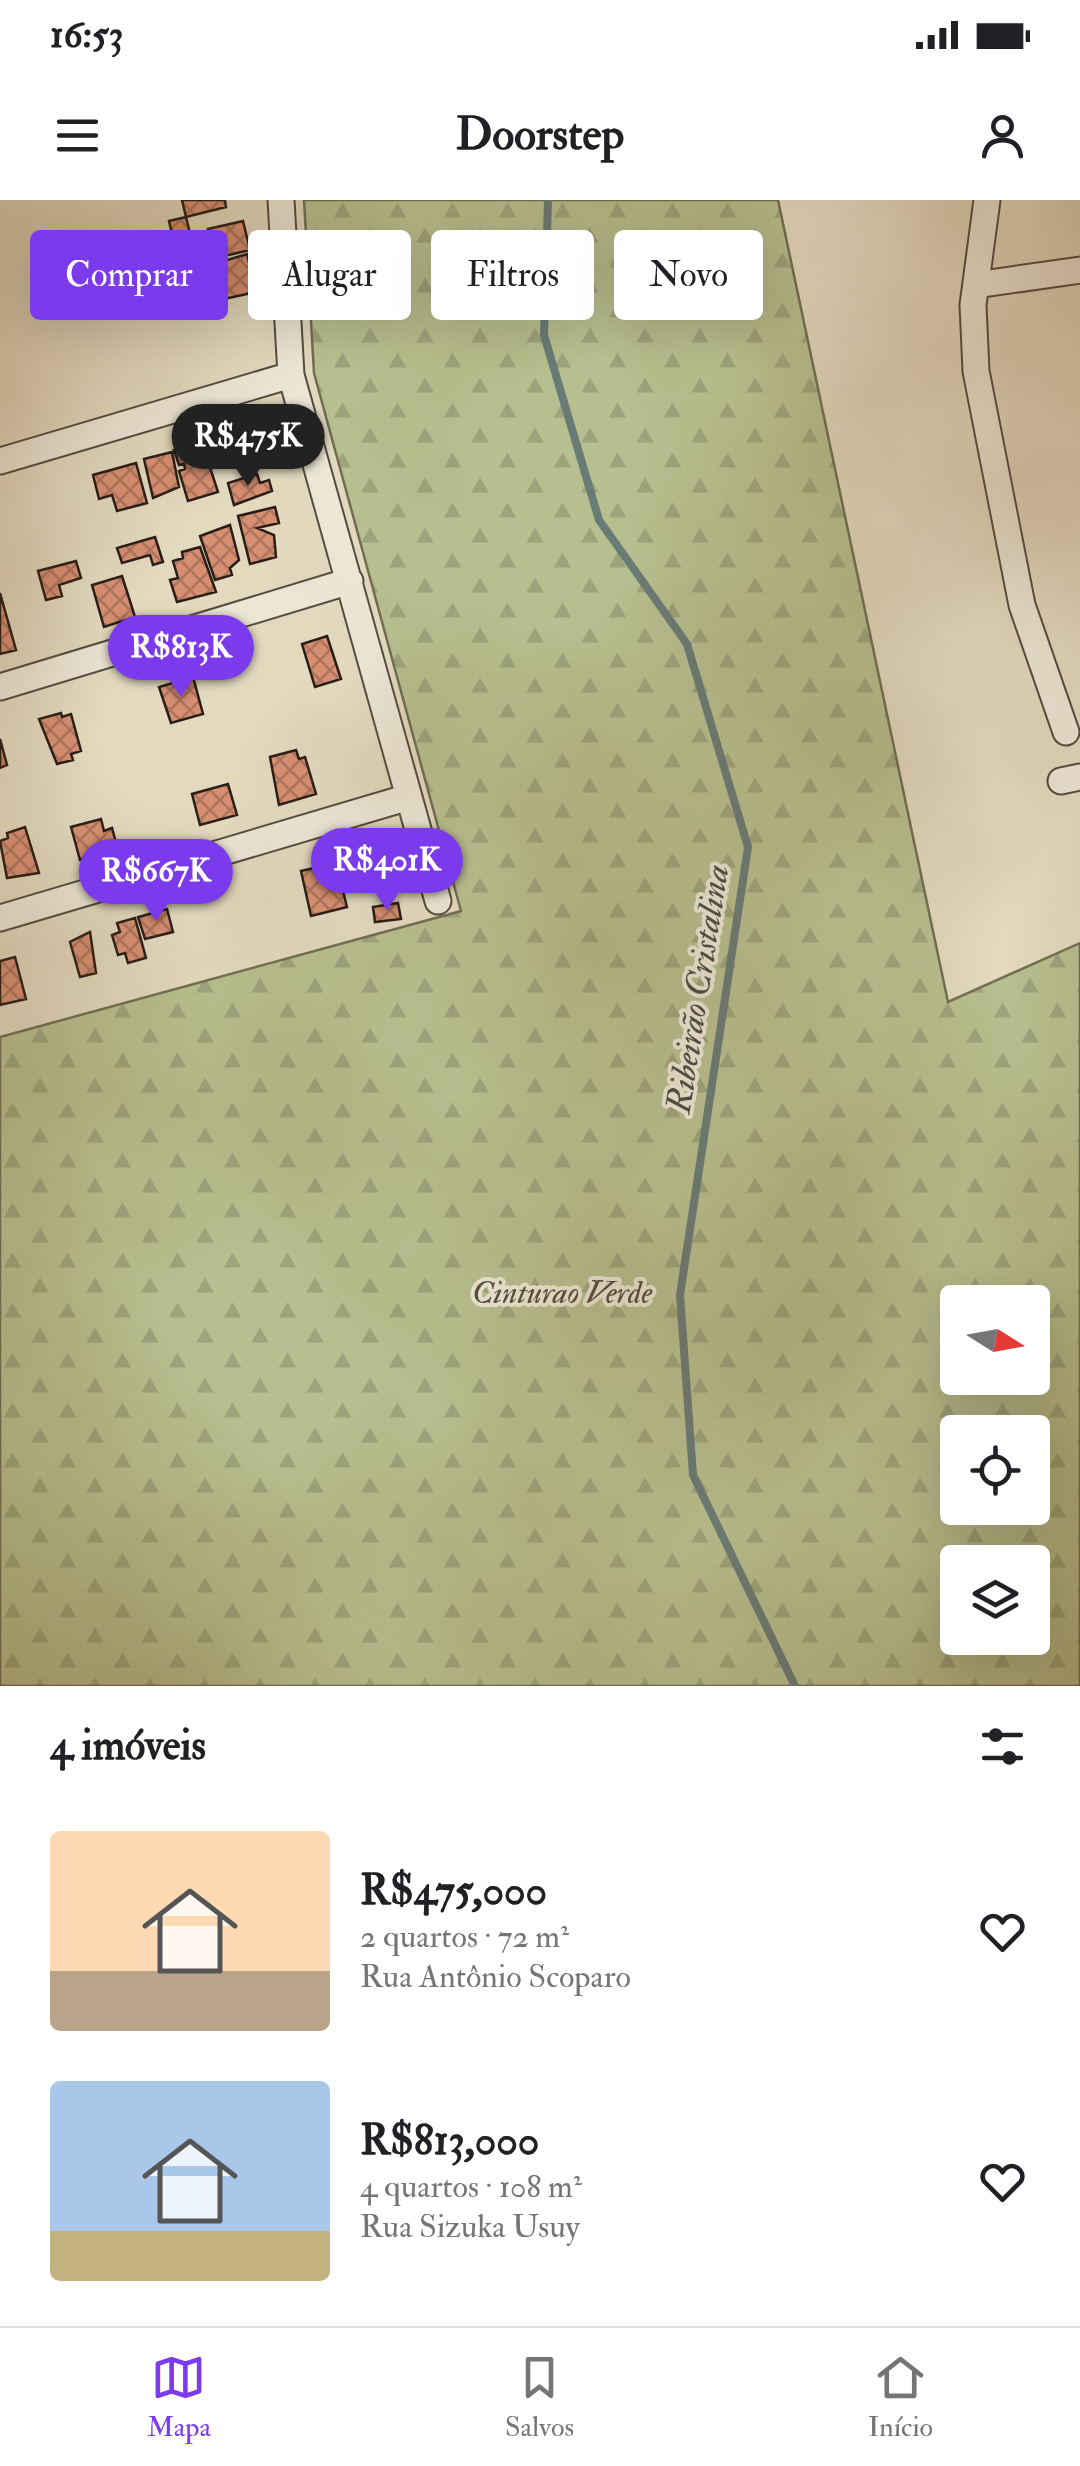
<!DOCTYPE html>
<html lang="pt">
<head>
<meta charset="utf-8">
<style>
  :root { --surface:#fff; --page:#f2f2f2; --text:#202124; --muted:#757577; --line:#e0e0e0; --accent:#7c3aed }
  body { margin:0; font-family:"IM FELL Double Pica",serif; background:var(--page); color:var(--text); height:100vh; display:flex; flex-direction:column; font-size:38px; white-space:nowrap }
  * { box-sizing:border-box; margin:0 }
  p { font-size:32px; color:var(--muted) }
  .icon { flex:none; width:55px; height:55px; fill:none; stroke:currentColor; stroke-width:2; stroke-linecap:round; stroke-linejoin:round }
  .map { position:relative; height:1486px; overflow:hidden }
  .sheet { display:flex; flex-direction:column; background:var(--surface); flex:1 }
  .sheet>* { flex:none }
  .top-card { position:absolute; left:30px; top:30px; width:1020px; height:90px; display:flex; gap:20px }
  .needle { width:65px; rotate:101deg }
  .buttons { position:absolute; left:940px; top:1085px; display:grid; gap:20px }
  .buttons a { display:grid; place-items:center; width:110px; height:110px; border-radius:10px; background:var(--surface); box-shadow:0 10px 40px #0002; font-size:50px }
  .price { position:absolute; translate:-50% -85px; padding:0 22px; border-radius:35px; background:var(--accent); color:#fff; font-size:32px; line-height:65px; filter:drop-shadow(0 2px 5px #0008) }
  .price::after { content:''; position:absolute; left:50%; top:60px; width:30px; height:22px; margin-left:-15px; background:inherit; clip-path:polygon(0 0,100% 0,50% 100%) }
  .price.on { background:#222; color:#fff }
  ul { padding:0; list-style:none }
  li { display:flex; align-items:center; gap:30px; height:250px; padding:0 50px }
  li span { display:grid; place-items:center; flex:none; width:280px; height:200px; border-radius:10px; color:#555 }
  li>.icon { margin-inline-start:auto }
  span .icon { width:120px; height:120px; fill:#fffc; stroke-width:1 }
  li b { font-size:42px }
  h2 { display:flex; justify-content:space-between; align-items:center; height:120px; padding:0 50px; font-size:42px }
  .pill { padding:0 35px; border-radius:10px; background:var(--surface); box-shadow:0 10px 40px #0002; font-size:35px; line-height:90px }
  .pill.on { background:var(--accent); color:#fff }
  .status { display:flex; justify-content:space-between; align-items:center; height:70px; padding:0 50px; background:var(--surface); direction:ltr }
  .status svg { height:28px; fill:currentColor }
  header { display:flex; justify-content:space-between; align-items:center; height:130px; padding:0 50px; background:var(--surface); font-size:45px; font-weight:700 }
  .menu { display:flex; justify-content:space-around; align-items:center; height:140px; border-top:2px solid var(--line); background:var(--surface); font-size:28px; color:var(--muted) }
  .menu a { display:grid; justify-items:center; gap:5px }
  .menu .on { color:var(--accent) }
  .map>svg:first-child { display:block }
</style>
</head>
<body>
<div class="status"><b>16:53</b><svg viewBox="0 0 49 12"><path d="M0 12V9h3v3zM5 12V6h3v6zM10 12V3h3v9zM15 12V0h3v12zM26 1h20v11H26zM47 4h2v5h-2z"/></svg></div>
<header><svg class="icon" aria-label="menu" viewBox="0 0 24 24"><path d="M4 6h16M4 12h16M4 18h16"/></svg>Doorstep<svg class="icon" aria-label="person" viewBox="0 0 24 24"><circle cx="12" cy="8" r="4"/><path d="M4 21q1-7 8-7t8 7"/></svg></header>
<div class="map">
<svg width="1080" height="1486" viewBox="0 0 1080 1486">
  <defs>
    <pattern id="forest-firs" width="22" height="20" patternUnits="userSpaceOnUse" patternTransform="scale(2.5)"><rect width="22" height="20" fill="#b7be8f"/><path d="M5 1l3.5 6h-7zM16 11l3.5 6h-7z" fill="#9da37b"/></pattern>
    <pattern id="building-cross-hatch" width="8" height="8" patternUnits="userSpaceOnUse" patternTransform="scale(2.5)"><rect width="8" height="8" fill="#d78f72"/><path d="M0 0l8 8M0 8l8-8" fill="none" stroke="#ae745d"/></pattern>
  </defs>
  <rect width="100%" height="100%" fill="#e2d9bf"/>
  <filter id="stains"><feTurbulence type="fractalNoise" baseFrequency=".002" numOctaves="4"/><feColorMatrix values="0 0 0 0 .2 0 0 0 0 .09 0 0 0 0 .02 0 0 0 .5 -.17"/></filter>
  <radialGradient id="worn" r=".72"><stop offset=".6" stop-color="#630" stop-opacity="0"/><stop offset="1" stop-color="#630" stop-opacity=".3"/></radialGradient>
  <path fill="url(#forest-firs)" stroke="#706e53" stroke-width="2.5" fill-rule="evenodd" d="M304 0H778L948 802 1080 743V1486H0V837L461 711 314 173ZM958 1102H1032V1178H958ZM958 1232H1032V1308H958ZM958 1362H1032V1438H958Z"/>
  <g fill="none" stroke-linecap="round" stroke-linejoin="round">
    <path stroke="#697b75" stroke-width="8" d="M548 0 544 135 599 320 687 444 748 647 680 1095 693 1275 795 1486"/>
  </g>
  <path fill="url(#building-cross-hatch)" stroke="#281d17" stroke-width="2.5" d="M182 0H225L226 7 186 17Z
    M186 17 198 66 181 71 169 21Z
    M243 21 250 50 203 61 199 43 210 40 208 29Z
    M247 54 256 92 206 103 200 76 206 75 204 67Z
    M190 244 191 249 203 246 218 292 188 301 179 271 185 269 184 264 179 265 174 250Z
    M172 252 179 287 153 298 144 259Z
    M136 263 147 303 117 311 112 295 99 299 93 275Z
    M257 274 260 283 269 280 272 291 234 305 228 283Z
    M275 307 279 323 257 328 274 335 276 357 250 364 238 316Z
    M230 325 239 360 230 368 232 375 215 380 200 336Z
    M155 337 163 362 153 365 150 355 122 363 117 348Z
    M200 347 216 392 177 402 170 380 178 378 173 361 183 358 182 352Z
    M76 361 81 378 59 385 62 396 46 400 38 371Z
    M122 376 135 417 104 427 92 385Z
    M0 393 16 450 0 454Z
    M327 436 341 479 315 487 302 444Z
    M193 477 203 514 171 523 159 487Z
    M61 513 62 517 71 514 81 551 71 554 73 560 57 564 39 519Z
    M0 539 7 565 0 568Z
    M296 550 299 559 305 557 316 594 279 605 270 557Z
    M228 584 237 615 200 625 192 594Z
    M101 619 104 631 112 628 118 650 80 660 71 627Z
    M25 627 39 673 7 678 0 641 8 638 7 633Z
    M336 663 347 707 311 716 301 671Z
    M398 703 401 719 375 722 373 707Z
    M167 709 173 732 145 739 138 717Z
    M135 718 146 758 128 763 125 753 118 755 112 735 120 732 117 723Z
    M90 732 96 773 80 777 70 742Z
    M15 757 26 799 0 805V761Z"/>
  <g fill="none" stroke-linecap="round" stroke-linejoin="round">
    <defs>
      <path id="minor" d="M281 0 291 175 438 701
        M987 0 973 105 976 171 1022 405 1066 532
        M976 85 1080 70
        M0 261 291 175
        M0 487 350 381
        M1061 581 1080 577
        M0 718 409 597"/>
    </defs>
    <use href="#minor" stroke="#564c41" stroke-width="29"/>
    <use href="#minor" stroke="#ece6d5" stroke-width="25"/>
  </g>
  <g text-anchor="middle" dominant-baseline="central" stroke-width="8" stroke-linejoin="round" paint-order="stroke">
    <g font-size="32" font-style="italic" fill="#534d3b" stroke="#ece6d5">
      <text x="562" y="1093">Cinturao Verde</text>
    </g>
    <g font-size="35" font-style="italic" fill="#494c46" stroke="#ece6d5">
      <text transform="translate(698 789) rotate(-81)">Ribeirão Cristalina</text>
    </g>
  </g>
  <rect width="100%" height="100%" filter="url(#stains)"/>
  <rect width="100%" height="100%" fill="url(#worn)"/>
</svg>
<div class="buttons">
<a><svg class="needle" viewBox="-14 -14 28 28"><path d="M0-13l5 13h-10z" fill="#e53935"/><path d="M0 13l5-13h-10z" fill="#757577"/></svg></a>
<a><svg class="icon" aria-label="locate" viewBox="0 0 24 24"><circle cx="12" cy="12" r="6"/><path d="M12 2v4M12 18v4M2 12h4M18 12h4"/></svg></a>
<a><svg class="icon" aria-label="layers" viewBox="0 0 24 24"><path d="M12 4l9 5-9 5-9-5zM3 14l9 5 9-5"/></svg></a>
</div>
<b class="price on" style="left:248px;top:289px">R$475K</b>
<b class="price" style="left:181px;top:500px">R$813K</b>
<b class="price" style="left:387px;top:713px">R$401K</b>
<b class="price" style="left:156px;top:724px">R$667K</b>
<div class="top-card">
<a class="pill on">Comprar</a>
<a class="pill">Alugar</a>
<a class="pill">Filtros</a>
<a class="pill">Novo</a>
</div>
</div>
<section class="sheet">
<h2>4 imóveis<svg class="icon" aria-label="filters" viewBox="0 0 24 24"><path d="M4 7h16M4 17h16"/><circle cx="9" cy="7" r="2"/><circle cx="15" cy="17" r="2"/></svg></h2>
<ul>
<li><span style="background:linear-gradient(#ffd9b3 70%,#b9a48a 0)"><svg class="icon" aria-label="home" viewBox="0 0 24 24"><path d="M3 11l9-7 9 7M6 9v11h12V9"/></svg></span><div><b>R$475,000</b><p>2 quartos · 72 m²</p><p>Rua Antônio Scoparo</p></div><svg class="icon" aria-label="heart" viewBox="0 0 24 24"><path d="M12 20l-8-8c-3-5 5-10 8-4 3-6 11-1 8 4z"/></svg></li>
<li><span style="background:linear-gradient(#a9c7e8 75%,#c2b280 0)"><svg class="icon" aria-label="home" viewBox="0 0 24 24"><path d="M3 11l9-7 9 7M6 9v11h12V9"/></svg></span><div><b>R$813,000</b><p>4 quartos · 108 m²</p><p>Rua Sizuka Usuy</p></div><svg class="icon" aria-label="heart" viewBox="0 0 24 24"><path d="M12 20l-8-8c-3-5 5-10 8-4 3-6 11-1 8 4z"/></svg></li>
</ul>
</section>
<nav class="menu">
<a class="on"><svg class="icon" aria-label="map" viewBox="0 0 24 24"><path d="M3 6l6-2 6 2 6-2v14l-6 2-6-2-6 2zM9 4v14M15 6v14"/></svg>Mapa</a>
<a><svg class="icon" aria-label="saved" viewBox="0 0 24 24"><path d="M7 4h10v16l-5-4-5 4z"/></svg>Salvos</a>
<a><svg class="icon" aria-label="home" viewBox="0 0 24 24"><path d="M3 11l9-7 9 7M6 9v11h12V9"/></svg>Início</a>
</nav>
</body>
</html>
